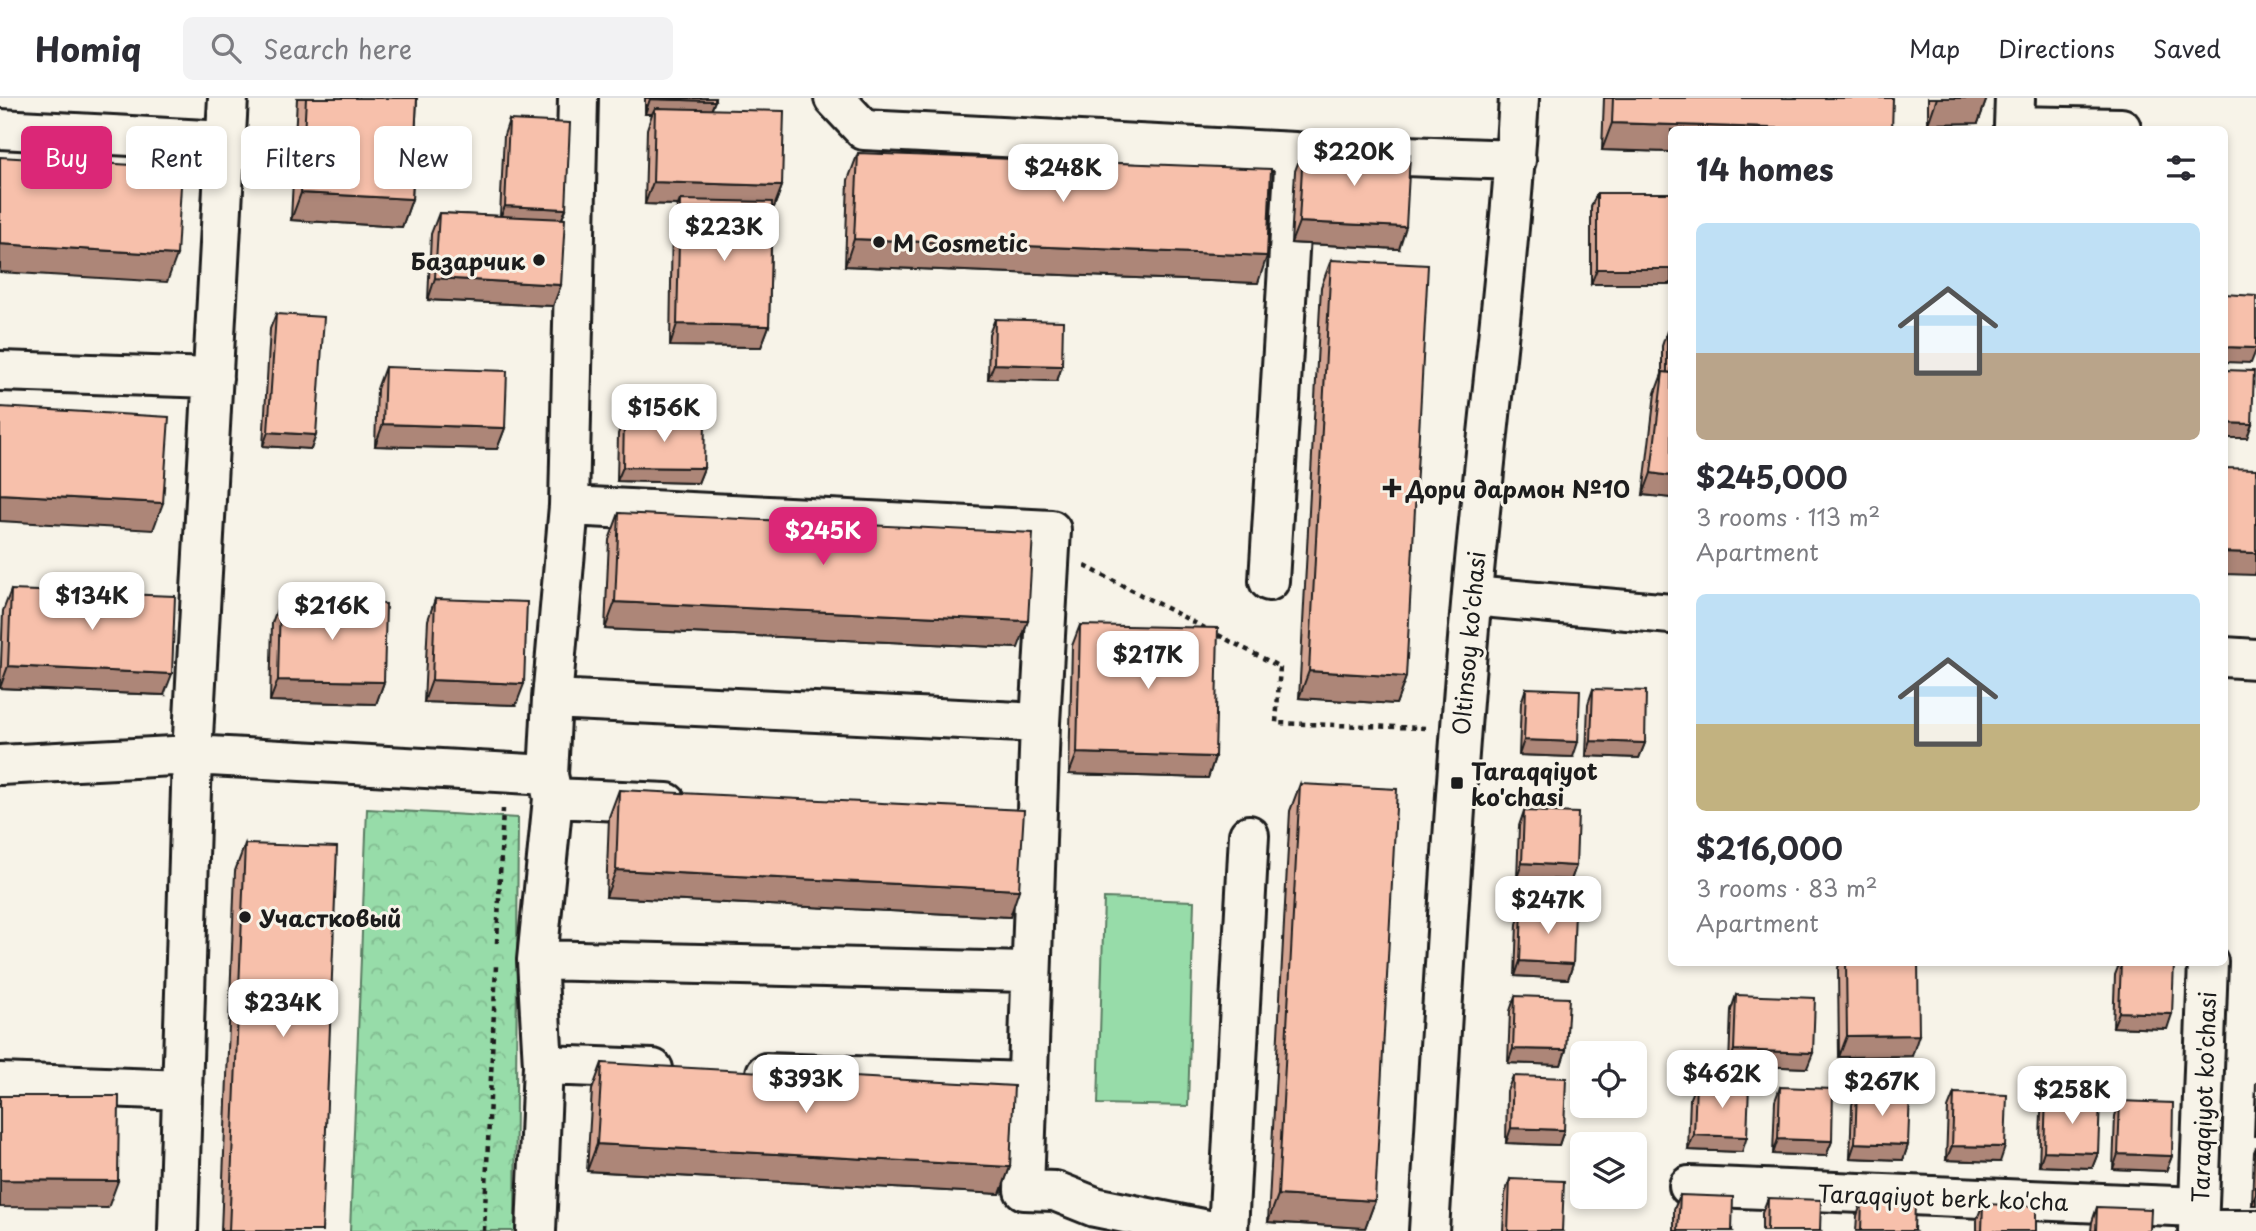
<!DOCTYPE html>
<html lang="en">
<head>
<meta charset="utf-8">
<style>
  :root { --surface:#fff; --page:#f2f2f3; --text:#2b2b33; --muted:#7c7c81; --line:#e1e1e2; --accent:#db2777 }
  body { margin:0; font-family:"Playpen Sans",sans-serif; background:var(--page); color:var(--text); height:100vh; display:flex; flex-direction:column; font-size:26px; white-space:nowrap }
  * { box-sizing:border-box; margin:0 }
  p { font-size:23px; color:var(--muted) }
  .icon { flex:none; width:38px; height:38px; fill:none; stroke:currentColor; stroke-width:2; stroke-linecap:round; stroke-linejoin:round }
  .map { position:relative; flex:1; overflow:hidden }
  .drawer { position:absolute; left:1668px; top:28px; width:560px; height:840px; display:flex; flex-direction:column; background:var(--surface); border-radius:10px; box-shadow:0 4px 10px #0003 }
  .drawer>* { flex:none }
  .banner { position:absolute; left:21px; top:28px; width:665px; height:63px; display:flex; gap:14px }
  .buttons { position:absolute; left:1570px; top:943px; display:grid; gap:14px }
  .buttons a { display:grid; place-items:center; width:77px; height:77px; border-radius:10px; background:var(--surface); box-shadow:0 4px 10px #0003; font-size:35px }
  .price { position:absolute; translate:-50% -60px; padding:0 16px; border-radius:14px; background:#fff; color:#222; font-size:23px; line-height:46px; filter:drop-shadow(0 2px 4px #0008) }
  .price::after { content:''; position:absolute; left:50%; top:42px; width:21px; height:16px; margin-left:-10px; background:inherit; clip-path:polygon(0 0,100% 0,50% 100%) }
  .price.current { background:var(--accent); color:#fff }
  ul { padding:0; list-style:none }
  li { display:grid; align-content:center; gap:14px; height:371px; padding:0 28px }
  li span { display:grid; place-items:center; height:217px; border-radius:10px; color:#555 }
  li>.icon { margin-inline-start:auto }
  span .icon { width:126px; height:126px; fill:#fffc; stroke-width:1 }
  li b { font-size:30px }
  h2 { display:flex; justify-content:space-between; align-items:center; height:84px; padding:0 28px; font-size:30px }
  .chip { padding:0 24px; border-radius:10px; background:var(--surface); box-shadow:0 4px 10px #0003; font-size:24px; line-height:63px }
  .chip.current { background:var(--accent); color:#fff }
  header { display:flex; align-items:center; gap:42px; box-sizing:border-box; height:98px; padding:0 35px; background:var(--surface); border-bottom:2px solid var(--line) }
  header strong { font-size:33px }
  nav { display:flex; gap:38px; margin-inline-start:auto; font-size:24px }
  .search { width:490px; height:63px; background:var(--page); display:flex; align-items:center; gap:18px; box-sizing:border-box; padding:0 24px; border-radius:10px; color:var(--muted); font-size:26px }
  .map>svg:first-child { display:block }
</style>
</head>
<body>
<header>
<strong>Homiq</strong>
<div class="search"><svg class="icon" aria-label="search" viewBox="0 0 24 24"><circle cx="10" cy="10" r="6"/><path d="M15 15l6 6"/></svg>Search here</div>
<nav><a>Map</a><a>Directions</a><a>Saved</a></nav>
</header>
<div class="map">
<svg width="2256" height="1133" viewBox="0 0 2256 1133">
  <defs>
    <pattern id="forest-crowns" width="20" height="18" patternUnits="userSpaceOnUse" patternTransform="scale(1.75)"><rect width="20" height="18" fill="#97dca9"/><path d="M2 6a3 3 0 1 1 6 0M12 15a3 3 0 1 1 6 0" fill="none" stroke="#82bc91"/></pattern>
  </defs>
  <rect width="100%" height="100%" fill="#f7f3e8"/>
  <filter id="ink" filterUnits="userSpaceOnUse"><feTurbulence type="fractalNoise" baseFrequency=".0143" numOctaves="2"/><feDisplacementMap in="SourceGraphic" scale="14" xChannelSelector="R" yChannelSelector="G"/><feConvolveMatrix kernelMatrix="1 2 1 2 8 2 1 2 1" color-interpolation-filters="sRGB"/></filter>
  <g filter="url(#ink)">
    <path fill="url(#forest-crowns)" stroke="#5a7c62" stroke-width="2" d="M367 711 518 720 515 1133H350Z"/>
    <path fill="#97dca9" stroke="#5a7c62" stroke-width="2" d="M1104 800 1194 803 1188 1008 1098 1006Z"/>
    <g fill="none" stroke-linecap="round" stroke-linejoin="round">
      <defs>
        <path id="minor" d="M834 0 864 32 1295 54 1516 62
          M2015 0 2014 28 2121 30
          M0 31 225 43
          M0 273 213 280
          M569 408 1051 432 1040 625 1024 1092 1055 1093 1095 1109 1213 1133
          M1269 483 1295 54
          M1472 498 1671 516
          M2224 559 2256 561
          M552 601 1040 625
          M0 667 192 657 548 677 553 700 537 862 543 967 536 1133
          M548 677 552 601 569 408 578 0
          M553 700 667 705
          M537 862 1030 874
          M543 967 653 971
          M766 975 1027 984
          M0 985 183 992
          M1689 1088 2198 1109
          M2198 1132H2256
          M178 1133 192 657 228 0
          M1228 1133 1249 737
          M1429 1133C1442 920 1453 707 1472 495 1487 330 1509 165 1519 0
          M2198 1133 2208 864"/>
      </defs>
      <use href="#minor" stroke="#1c1c1c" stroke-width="44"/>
      <path stroke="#1c1c1c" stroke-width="4.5" stroke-dasharray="5 5" stroke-linecap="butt" d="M1085 468 1280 569 1276 625 1425 630
        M497 845 503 711
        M484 1133 496 868"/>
      <use href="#minor" stroke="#f7f3e8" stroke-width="38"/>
    </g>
    <path fill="#d4a593" stroke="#1c1c1c" stroke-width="2" d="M297 0H417L412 101 402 129 291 122Z
      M645 0H715L712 11 782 88 774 109H772L769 228 761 249 670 248 672 123 678 107 645 106 647 31 652 16H645Z
      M1604 0H1893L1671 32V54L1602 52Z
      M1928 0H1987L1978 25 1928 26Z
      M509 22 566 111 562 121 561 187 553 208 428 202 431 136 439 115 500 118 504 37Z
      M1303 52 1399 151 1291 145 1295 73Z
      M858 55 1258 185 845 168 848 82Z
      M1597 95H1671L1591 186V109Z
      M1331 162 1406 579 1396 606 1299 600 1321 189Z
      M276 216 316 337 311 351 263 348 270 231Z
      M995 221 1062 268 1057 283 988 281 989 236Z
      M1667 233H1671V400L1643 397 1655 295 1662 276V248Z
      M385 269 505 330 497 351 375 348 377 291Z
      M624 321 704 370 698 385 617 383 618 336Z
      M619 415 1018 550 605 531 609 442Z
      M11 492 164 597 0 590 3 513Z
      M435 501 516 607 424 604 428 522Z
      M280 503 384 584 376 606 270 603 272 525Z
      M1080 527 1215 659 1208 680 1069 676 1072 548Z
      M1526 590 1573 659 1519 657 1521 605Z
      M1593 591 1645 645 1639 660 1586 658 1588 606Z
      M1300 686 1375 1103 1365 1130 1268 1124 1290 713Z
      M619 692 1010 819 606 799 609 719Z
      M1524 713 1576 768 1571 782 1517 780 1519 728Z
      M245 746 322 1133H221L235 773Z
      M1522 811 1573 866 1568 881 1515 878 1517 826Z
      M1840 864H1918L1912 958 1839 959 1838 870Z
      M2120 864H2174L2167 931 2113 929 2115 877Z
      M1736 897 1807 970 1729 967 1731 912Z
      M1515 898 1566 952 1561 967 1508 965 1510 913Z
      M602 965 1010 1069 1000 1096 587 1073 592 992Z
      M1513 978 1564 1032 1559 1047 1506 1045 1507 993Z
      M2256 984V1038H2254Z
      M1696 985 1742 1054 1688 1052 1690 1000Z
      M1780 989 1832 1043 1826 1058 1773 1056 1775 1003Z
      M1857 992 1908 1047 1903 1062 1850 1060 1852 1007Z
      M1954 995 2000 1064 1946 1062 1948 1010Z
      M2046 1000 2098 1055 2092 1070 2039 1068 2041 1015Z
      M2120 1003 2172 1058 2166 1073 2113 1071 2115 1018Z
      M2256 1049V1107H2252L2254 1054Z
      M1510 1081 1562 1133H1503L1505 1096Z
      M1680 1097 1732 1133H1674V1111Z
      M1768 1100 1820 1133H1762V1115Z
      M1862 1103 1914 1133H1856L1857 1118Z
      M1983 1106 2036 1133H1977V1121Z
      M2097 1109 2150 1133H2091L2092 1124Z"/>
    <path fill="#ad8678" stroke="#1c1c1c" stroke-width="2" d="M1937 0H1987L1978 25 1928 26Z
      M650 1 715 3 709 17 655 10 652 16H645Z
      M1612 25 1833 32H1671V54L1602 52Z
      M653 84 782 88 774 109 680 107V102L678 107 645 106Z
      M301 95 412 101 402 129 291 122Z
      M505 108 566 111 560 125 499 122Z
      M1299 124 1406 129 1399 151 1291 145Z
      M854 141 1267 158 1258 185 845 168Z
      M0 146 177 157 167 184 0 174Z
      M1597 171H1671V186H1591Z
      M435 180 561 187 553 208 428 202Z
      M677 226 769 228 761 249 670 248Z
      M2224 249 2256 250V252L2251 265 2224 264Z
      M994 266 1062 268 1057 283 988 281Z
      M2224 325 2252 326 2247 340H2224Z
      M383 326 505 330 497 351 375 348Z
      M268 334 316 337 311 351 263 348Z
      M623 369 704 370 698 385 617 383Z
      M1651 375 1671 378V400L1643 397Z
      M0 396 163 405 153 432 0 423Z
      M2224 454 2256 455V473L2255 477 2224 476Z
      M615 504 1028 523 1018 550 605 531Z
      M8 568 172 576 164 597 0 590Z
      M1309 573 1406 579 1396 606 1299 600Z
      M278 582 384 584 376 606 270 603Z
      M432 582 524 586 516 607 424 604Z
      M1524 642 1578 644 1573 659 1519 657Z
      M1591 643 1645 645 1639 660 1586 658Z
      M1077 655 1215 659 1208 680 1069 676Z
      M1522 765 1576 768 1571 782 1517 780Z
      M616 772 1019 792 1010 819 606 799Z
      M1520 863 1573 866 1568 881 1515 878Z
      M2119 914 2172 916 2167 931 2113 929Z
      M1919 937 1912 958 1839 959 1847 938Z
      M1513 951 1566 952 1561 967 1508 965Z
      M1734 952 1813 955 1807 970 1729 967Z
      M1511 1030 1564 1032 1559 1047 1506 1045Z
      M1694 1037 1747 1039 1742 1054 1688 1052Z
      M1778 1041 1832 1043 1826 1058 1773 1056Z
      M1855 1045 1908 1047 1903 1062 1850 1060Z
      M597 1046 1010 1069 1000 1096 587 1073Z
      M1952 1048 2005 1049 2000 1064 1946 1062Z
      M2044 1053 2098 1055 2092 1070 2039 1068Z
      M2118 1056 2172 1058 2166 1073 2113 1071Z
      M0 1082 118 1083 108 1110 0 1109Z
      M2256 1096V1107H2252Z
      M1278 1097 1375 1103 1365 1130 1268 1124Z"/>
    <path fill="#f7c0ab" stroke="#1c1c1c" stroke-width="2" d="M306 0H417L412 101 301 95Z
      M650 0H715V3L650 1Z
      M1613 0H1893L1892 32H1833L1612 25Z
      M655 10 784 13 782 88 653 84Z
      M509 22 570 25 566 111 505 108Z
      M1303 52 1410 57 1406 129 1299 124Z
      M858 55 1271 71 1267 158 854 141Z
      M0 59 182 70 177 157 0 146Z
      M1597 95H1671V171H1597Z
      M680 102 772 104 769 228 677 226Z
      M439 115 565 121 561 187 435 180Z
      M1331 162 1428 167 1406 579 1309 573Z
      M2224 196 2256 198V250L2224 249Z
      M276 216 324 219 316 337 268 334Z
      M995 221 1063 223 1062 268 994 266Z
      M1667 233H1671V275L1667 274Z
      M385 269 507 273 505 330 383 326Z
      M2224 272 2254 273 2252 326 2224 325Z
      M1663 274 1671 275V378L1651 375Z
      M0 309 169 319 163 405 0 396Z
      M624 321 705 323 704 370 623 369Z
      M2224 370 2256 371V455L2224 454Z
      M619 415 1033 435 1028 523 615 504Z
      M11 492 175 498 172 576 8 568Z
      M435 501 527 504 524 586 432 582Z
      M280 503 386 506 384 584 278 582Z
      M1080 527 1218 530 1215 659 1077 655Z
      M1526 590 1580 592 1578 644 1524 642Z
      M1593 591 1646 593 1645 645 1591 643Z
      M1300 686 1397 691 1375 1103 1278 1097Z
      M619 692 1024 712 1019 792 616 772Z
      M1524 713 1578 715 1576 768 1522 765Z
      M245 746 337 749 322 1133H229Z
      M1522 811 1575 813 1573 866 1520 863Z
      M1846 864H1918L1919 937 1847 938Z
      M2121 864H2174L2172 916 2119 914Z
      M1736 897 1815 900 1813 955 1734 952Z
      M1515 898 1569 900 1566 952 1513 951Z
      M602 965 1014 988 1010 1069 597 1046Z
      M1513 978 1566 980 1564 1032 1511 1030Z
      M1696 985 1749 987 1747 1039 1694 1037Z
      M1780 989 1833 991 1832 1043 1778 1041Z
      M1857 992 1910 994 1908 1047 1855 1045Z
      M1954 995 2007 997 2005 1049 1952 1048Z
      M0 998H119L118 1083 0 1082Z
      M2046 1000 2100 1002 2098 1055 2044 1053Z
      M2120 1003 2173 1005 2172 1058 2118 1056Z
      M1510 1081 1564 1083 1562 1133H1508Z
      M1680 1097 1733 1099 1732 1133H1678Z
      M1768 1100 1821 1102 1820 1133H1767Z
      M1862 1103 1915 1105 1914 1133H1861Z
      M1983 1106 2036 1108V1133H1982Z
      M2097 1109 2151 1111 2150 1133H2096Z"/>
  </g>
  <g fill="#1c1c1c" stroke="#f7f3e8" stroke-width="2.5">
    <circle cx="879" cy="144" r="7"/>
    <circle cx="539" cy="162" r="7"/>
    <path d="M1388.5 379.5h7v7h7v7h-7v7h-7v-7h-7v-7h7z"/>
    <rect x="1450" y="678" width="14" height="14" rx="3.5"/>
    <circle cx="245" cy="819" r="7"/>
  </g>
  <g text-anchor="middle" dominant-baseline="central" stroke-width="6" stroke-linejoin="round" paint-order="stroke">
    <g font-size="23" font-weight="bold" fill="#1c1c1c" stroke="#f7f3e8" text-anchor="start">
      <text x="893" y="144">M Cosmetic</text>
      <text x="525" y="162" text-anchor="end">Базарчик</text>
      <text x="1406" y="390">Дори дармон №10</text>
      <text x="1471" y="672">Taraqqiyot<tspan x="1471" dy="26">ko'chasi</tspan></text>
      <text x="259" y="819">Участковый</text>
    </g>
    <g font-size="23" fill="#1c1c1c" stroke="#f7f3e8">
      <text transform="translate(1468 545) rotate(-85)">Oltinsoy ko'chasi</text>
      <text transform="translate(2203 999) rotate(-88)">Taraqqiyot ko'chasi</text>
      <text transform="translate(1943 1099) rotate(2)">Taraqqiyot berk ko'cha</text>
    </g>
  </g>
</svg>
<div class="buttons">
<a><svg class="icon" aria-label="locate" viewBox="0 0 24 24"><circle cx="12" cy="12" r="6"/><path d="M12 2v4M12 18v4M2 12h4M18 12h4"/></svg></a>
<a><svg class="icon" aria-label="layers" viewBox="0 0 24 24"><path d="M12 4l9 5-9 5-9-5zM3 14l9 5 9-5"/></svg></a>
</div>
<b class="price" style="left:1354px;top:90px">$220K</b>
<b class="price" style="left:1063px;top:106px">$248K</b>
<b class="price" style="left:724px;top:165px">$223K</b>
<b class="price" style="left:664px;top:346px">$156K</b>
<b class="price current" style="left:823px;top:469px">$245K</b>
<b class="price" style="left:92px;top:534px">$134K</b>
<b class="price" style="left:332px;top:544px">$216K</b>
<b class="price" style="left:1148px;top:593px">$217K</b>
<b class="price" style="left:1548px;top:838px">$247K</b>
<b class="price" style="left:283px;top:941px">$234K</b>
<b class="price" style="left:1722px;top:1012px">$462K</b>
<b class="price" style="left:806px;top:1017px">$393K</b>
<b class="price" style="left:1882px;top:1020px">$267K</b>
<b class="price" style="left:2072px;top:1028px">$258K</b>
<div class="banner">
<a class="chip current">Buy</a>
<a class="chip">Rent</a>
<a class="chip">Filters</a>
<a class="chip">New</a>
</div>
<section class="drawer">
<h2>14 homes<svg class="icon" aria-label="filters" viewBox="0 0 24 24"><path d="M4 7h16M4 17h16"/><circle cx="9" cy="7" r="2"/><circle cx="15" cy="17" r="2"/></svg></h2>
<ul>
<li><span style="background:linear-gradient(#bfe0f5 60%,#b9a48a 0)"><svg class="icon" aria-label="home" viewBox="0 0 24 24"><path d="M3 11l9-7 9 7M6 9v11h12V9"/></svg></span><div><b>$245,000</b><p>3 rooms · 113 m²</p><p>Apartment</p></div></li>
<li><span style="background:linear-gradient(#bfe0f5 60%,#c2b280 0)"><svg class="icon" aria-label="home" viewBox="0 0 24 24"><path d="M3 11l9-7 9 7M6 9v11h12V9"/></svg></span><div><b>$216,000</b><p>3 rooms · 83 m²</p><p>Apartment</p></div></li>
</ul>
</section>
</div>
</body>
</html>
